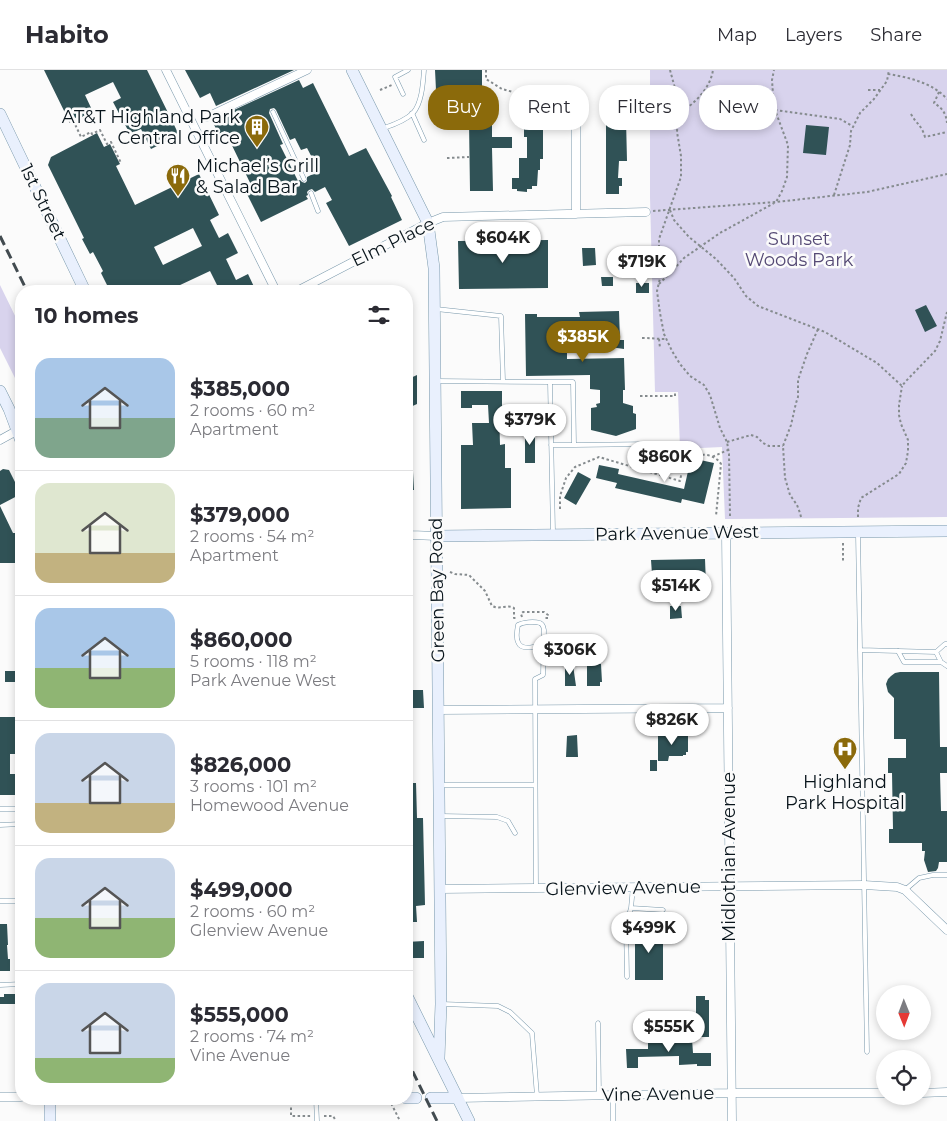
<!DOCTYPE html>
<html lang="en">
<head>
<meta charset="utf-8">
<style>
  :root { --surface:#fff; --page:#f2f2f3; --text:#2b2b33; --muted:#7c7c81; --line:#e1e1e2; --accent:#8b6a0b }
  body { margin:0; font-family:Montserrat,sans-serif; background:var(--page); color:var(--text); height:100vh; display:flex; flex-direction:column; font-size:19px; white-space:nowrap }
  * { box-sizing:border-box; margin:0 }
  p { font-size:16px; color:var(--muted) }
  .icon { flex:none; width:28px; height:28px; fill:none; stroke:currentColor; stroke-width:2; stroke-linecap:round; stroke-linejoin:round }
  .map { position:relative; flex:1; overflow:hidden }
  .panel { position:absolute; left:15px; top:215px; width:398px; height:820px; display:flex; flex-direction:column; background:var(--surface); border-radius:20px; box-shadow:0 2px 8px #0003 }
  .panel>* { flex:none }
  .banner { position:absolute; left:428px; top:15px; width:444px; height:45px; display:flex; gap:10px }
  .needle { width:32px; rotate:179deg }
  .buttons { position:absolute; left:876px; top:915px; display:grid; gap:10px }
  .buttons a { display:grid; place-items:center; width:55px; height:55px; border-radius:50%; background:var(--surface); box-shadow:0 2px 8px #0003; font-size:25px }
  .price { position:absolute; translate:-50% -42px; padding:0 11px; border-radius:18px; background:#fff; color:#222; font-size:16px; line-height:32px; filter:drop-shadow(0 1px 2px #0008) }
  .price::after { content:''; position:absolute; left:50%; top:30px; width:15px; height:11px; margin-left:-8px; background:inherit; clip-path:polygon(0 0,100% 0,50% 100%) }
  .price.selected { background:var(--accent); color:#fff }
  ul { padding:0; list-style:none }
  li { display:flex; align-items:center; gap:15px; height:125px; padding:0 20px }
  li+li { border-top:1px solid var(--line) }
  li span { display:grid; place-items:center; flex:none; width:140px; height:100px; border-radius:15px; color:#555 }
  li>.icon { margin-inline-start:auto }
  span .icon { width:60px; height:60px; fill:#fffc; stroke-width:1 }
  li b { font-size:21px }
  h2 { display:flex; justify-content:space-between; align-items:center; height:60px; padding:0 20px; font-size:21px }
  .pill { padding:0 18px; border-radius:20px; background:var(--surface); box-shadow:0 2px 8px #0003; font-size:18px; line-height:45px }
  .pill.selected { background:var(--accent); color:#fff }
  header { display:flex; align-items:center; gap:30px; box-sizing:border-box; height:70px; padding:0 25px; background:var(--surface); border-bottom:1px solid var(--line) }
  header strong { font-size:24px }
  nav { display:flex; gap:28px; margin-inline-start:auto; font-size:18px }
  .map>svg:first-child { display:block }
</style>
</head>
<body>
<header>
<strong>Habito</strong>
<nav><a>Map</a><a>Layers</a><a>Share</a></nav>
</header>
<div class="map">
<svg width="947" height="1051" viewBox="0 0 947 1051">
  <rect width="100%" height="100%" fill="#fbfbfb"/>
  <path fill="#d8d3ed" d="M650 0H947V447L725 449 722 377 680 379 678 322H655L650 127Z
    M0 215 21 258V314L19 316 0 278Z"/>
  <path fill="#305256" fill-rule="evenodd" d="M44 0H147L179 65 151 79 141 59 130 64 113 32 121 28 113 12 85 25 93 42 80 48 79 46 69 51Z
    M185 0H294L216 36 210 23 200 28Z
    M435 0H482V19L436 20Z
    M299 10 303 18 313 13 349 86 366 78 392 126 391 127 402 150 349 176 326 133 332 130 325 117 315 122 312 119 309 120 307 122 308 125 306 126 308 129 261 152 247 124 254 121 225 61 219 64 213 53 222 48 221 46ZM274 38 276 40 290 70 295 68 301 80 307 78 319 101 307 107V111L305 113 302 112 300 110 298 111 280 75 283 74 269 43 270 39Z
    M548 28V47H543V89H540V100H538L537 116H532V119H527V122L517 121V119H512V108H519V88H527V67H524V55H527V41H531V29Z
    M606 35 628 36V49H626L627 91H619L618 108H622V116H619V124H606Z
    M469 52H492V67H512V78H492L493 121H470Z
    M806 55 829 57 826 85 803 83Z
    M97 63 104 77 110 74 120 94 116 96 135 135 199 104 219 145 210 150 219 168 228 163 238 183 226 189 236 210 248 204 256 221H220L210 201 178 216 181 221H110L101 203 103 201 93 182 90 184 82 169 84 168 48 95 51 87ZM193 158 202 176 163 195 154 177Z
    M548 170V218L459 219 458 171Z
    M582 178H595L596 195 583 196Z
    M629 179H642V197H629Z
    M601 207H613V216H602Z
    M636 213H649V223H636Z
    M926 235 937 256 925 262 915 240Z
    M619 241 620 270H624V279L590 274V260L567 261V289L624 288 625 320H623V333L633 336V343L636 344V359L616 366 591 360V338L597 337 596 334 600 333V320L590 319V305L526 306 525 244H537V247H580L579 242Z
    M417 305V334L406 339V310Z
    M461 321H502V338H499L500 375 505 374V398H511V438L461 439V375H473L472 353H489L488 335H472V338H461Z
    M525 360H535V393H525Z
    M691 388 714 393 704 434 682 429 681 433 615 418 617 413 596 408 599 395 619 399 618 404 684 419Z
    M3 399 9 400 21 424 0 435V401Z
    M406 402H413L414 420H406Z
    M578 402 591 409 576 435 564 428Z
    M0 436 13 463H21V493H0Z
    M705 489 706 515H708V525L697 526V515L662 514V506H659V504H652L651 490Z
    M670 536H681L682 548 670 549Z
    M597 591V594H601L602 612H600V616H587V592Z
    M565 595H573L576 616H565Z
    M5 601H21V612H5Z
    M900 602H939L940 677H947V703H940L941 741H947V792H939L938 798 936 801 928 802 924 790 925 781H922V773H889V759H893L892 703H888V688H906V669H894V628L888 622 886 614 888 609 891 606 895 603Z
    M406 620H423L424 638H406Z
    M0 647H20V684H10V704H21V725H0Z
    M577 665 578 687H566L567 666Z
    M658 665H688V682H686V685H683V686H669L668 691H658Z
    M650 690H657V701H650Z
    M406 713H416L417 748H423L425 835 416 836 417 852H406Z
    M0 854H7L8 875H7L8 889H10V901H0Z
    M635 859H663V910H635Z
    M424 871V888H406V872Z
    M4 924H21V934H0V927H4Z
    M696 926H705V930H709V967H693L692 956H696Z
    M682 969H692L693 983H711V996H697V994L679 995V986L638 987V998H627L626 979H648V971H682Z"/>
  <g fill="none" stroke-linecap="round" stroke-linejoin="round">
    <defs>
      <path id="lane" d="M403 24 395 7 408 0
        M273 42 304 109
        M412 43 424 70
        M384 58C393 55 406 50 413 43 422 33 423 13 424 0
        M311 123 318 141
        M436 239 501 246 503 311
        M437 311 550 312 553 462
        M550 312H573L574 375H551
        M574 375 650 374
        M858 464 867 982
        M860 580 936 582 945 574H947
        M898 581 904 592H941
        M936 582 941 592 947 596
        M441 715H535
        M0 739H21
        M441 746 497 747 508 751 515 763
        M0 755 21 754
        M536 818 535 609 543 605 544 560C543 557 544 555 540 553 534 551 523 552 518 555 517 560 516 568 518 572 521 581 539 578 544 571
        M905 820 919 808 933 805H947
        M0 831H21
        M631 838 663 840
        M627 907 626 855 631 838 633 817
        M0 915 21 914
        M442 934 498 936 510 942 532 963 537 1026
        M598 953 599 1025
        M316 1029 317 1051
        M613 1051V1025"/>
      <path id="street" d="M166 0 276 221
        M576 29V144
        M207 47 307 0
        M297 221 428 153 443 147 646 142
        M0 370 20 359
        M406 463 412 465 436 466
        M726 463 732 1051
        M438 640 728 638
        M440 819 864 815 897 817 905 820 947 860
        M922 1023 947 1022
        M0 1027H21
        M458 1028 732 1023H885"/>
      <path id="secondary" d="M352 0 428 153 434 198 441 934 439 988
        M0 44 85 221
        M0 321 9 339 21 371
        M436 466 947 461
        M406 924 469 1051
        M406 1028H416
        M431 1028H458
        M50 1051V1029"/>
    </defs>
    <use href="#lane" stroke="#7998ab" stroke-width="5"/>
    <use href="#street" stroke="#7998ab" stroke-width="9"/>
    <use href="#secondary" stroke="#7998ab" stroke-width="12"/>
    <path stroke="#858b8e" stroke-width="2" stroke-dasharray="2.5 2.5" stroke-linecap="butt" d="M486 0V9L502 19 513 22
      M670 0 676 22 678 45 677 62 681 86V107L659 169V186L661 204 657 221 660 243 664 264 672 281 680 294 690 306 704 315 710 325 720 358 727 372 729 384 730 446
      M888 4C908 7 933 13 947 29
      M380 20 392 15
      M868 20H880
      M939 22 934 33C942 38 946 43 947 53
      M775 40 840 49 854 57
      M911 44C917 55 921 54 925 67L947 62
      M678 45C693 34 710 20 713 0
      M69 52 73 50 81 67 91 62 92 64 100 60 107 74 111 72 121 93
      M447 88 469 87
      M834 125 850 75 851 61 860 43 874 29 887 11 889 0
      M670 140 674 150 689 167 716 189 734 208 746 226 758 236 825 262 877 293 902 316 906 311 935 281 940 271 947 242
      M653 141 776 132 867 122 947 104
      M659 214 674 199 684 188 720 163 776 132 782 121 787 107 788 75 775 40 773 24 772 10 774 0
      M642 268C651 268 658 269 667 269
      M659 269 660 278
      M640 326H675V322
      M727 372 751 365 757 367 763 373 769 376H783
      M713 387 714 386 728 380
      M633 397 637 380
      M560 439V426L566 408 575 397 599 387 680 411C681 406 682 399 684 395 691 382 713 381 721 394L716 446
      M801 447 800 443 797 435 790 425 785 408 783 376 791 355 796 333 798 327V310L807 284 818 259
      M858 447V438L861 428 899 404 906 393 908 381V370L901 354 899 345V335L902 316
      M843 473V493
      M450 502 455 504 469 505 485 521 492 536C501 540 507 534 514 538V548H517
      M522 547 521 544 523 542H544L548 545V548H545
      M406 952 408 958
      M295 1029 291 1034V1046H311
      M389 1029 400 1051
      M324 1046H333L336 1051"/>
    <use href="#lane" stroke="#fff" stroke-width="4"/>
    <use href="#street" stroke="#fff" stroke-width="8"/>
    <use href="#secondary" stroke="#e9f0fd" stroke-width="11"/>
    <path stroke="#424b50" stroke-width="3" stroke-dasharray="10 5" stroke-linecap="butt" d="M0 166 27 221
      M406 988 437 1051"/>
  </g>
  <defs>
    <symbol id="building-pin" viewBox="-11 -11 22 30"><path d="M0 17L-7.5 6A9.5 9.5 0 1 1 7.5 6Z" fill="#8b6a0b" stroke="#fbfbfb"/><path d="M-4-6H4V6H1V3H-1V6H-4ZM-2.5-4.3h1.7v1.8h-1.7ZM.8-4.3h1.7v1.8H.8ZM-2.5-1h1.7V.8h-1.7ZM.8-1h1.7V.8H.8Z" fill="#fff"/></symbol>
    <symbol id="restaurant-pin" viewBox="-11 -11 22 30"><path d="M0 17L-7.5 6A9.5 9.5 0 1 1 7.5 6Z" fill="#8b6a0b" stroke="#fbfbfb"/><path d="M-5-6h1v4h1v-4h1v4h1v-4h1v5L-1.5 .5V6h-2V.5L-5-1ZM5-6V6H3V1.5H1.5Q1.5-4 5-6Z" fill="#fff"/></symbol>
    <symbol id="hospital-pin" viewBox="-11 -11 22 30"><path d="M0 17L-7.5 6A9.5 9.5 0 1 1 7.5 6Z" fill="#8b6a0b" stroke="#fbfbfb"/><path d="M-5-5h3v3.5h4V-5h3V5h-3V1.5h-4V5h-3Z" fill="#fff"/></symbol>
  </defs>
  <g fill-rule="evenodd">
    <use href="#building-pin" x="243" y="43" width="28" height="38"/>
    <use href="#restaurant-pin" x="164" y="92" width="28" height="38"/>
    <use href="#hospital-pin" x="831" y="665" width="28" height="38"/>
  </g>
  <g text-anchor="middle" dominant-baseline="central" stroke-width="5" stroke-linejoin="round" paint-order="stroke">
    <g font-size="18" fill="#08141b" stroke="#fbfbfb" text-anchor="end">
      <text x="240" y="47">AT&amp;T Highland Park<tspan x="240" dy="21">Central Office</tspan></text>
      <text x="196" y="96" text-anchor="start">Michael’s Grill<tspan x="196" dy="21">&amp; Salad Bar</tspan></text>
      <text x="845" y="712" text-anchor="middle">Highland<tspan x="845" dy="21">Park Hospital</tspan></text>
    </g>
    <g font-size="18" fill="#08141b" stroke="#fbfbfb">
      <text transform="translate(43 132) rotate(64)">1st Street</text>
      <text transform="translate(393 172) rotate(-26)">Elm Place</text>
      <text transform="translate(677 463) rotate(-1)">Park Avenue West</text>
      <text transform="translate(437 520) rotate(-91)">Green Bay Road</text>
      <text transform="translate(729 787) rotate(-90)">Midlothian Avenue</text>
      <text transform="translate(623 818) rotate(-1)">Glenview Avenue</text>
      <text transform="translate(658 1024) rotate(-1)">Vine Avenue</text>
    </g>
    <g font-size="18" fill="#554a75" stroke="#fbfbfb">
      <text x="799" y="169">Sunset<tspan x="799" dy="21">Woods Park</tspan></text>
    </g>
  </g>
</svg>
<div class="buttons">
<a><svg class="needle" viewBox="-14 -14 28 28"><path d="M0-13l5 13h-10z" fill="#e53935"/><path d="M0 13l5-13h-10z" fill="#7c7c81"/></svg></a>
<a><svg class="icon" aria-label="locate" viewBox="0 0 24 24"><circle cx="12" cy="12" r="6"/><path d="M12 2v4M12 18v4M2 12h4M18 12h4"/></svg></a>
</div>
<b class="price" style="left:503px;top:194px">$604K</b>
<b class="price" style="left:642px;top:218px">$719K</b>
<b class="price selected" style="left:583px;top:293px">$385K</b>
<b class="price" style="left:530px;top:376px">$379K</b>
<b class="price" style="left:665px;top:413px">$860K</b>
<b class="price" style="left:676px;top:542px">$514K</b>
<b class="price" style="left:570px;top:606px">$306K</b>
<b class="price" style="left:672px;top:676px">$826K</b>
<b class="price" style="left:649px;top:884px">$499K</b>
<b class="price" style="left:669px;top:983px">$555K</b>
<div class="banner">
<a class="pill selected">Buy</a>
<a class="pill">Rent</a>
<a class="pill">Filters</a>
<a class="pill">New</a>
</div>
<section class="panel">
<h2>10 homes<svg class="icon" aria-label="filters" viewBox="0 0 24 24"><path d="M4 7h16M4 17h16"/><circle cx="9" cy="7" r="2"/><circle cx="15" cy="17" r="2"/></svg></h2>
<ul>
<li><span style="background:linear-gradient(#a9c7e8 60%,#7fa58c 0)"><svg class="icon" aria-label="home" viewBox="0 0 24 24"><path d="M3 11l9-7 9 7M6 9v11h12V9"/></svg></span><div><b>$385,000</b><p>2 rooms · 60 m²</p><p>Apartment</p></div></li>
<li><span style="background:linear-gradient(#dfe7d0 70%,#c2b280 0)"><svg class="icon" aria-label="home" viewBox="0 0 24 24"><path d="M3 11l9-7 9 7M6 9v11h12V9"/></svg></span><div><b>$379,000</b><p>2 rooms · 54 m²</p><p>Apartment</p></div></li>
<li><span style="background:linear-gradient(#a9c7e8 60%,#8fb573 0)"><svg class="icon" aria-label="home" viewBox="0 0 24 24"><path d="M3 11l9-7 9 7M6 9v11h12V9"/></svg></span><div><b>$860,000</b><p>5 rooms · 118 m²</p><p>Park Avenue West</p></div></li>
<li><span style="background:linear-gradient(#c9d6e8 70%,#c2b280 0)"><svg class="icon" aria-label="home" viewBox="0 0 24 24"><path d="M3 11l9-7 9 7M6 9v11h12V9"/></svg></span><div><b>$826,000</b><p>3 rooms · 101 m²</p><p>Homewood Avenue</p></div></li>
<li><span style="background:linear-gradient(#c9d6e8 60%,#8fb573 0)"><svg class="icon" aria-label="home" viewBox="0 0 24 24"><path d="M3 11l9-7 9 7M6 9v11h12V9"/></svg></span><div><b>$499,000</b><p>2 rooms · 60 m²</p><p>Glenview Avenue</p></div></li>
<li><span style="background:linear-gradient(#c9d6e8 75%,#8fb573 0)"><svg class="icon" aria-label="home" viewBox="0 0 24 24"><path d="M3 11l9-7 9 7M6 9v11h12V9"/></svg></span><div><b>$555,000</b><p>2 rooms · 74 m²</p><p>Vine Avenue</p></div></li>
</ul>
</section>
</div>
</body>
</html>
